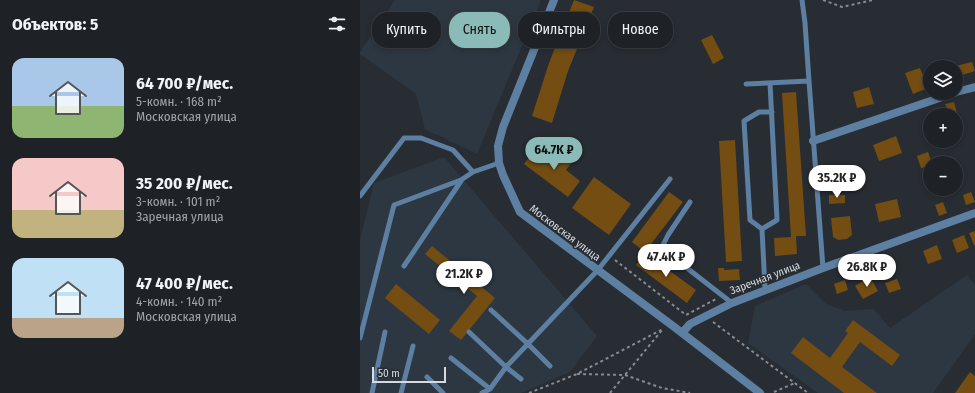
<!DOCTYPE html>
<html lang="ru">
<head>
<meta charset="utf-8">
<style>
  :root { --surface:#1e2226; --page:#262a2e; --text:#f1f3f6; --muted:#a1a4a7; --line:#3c3f43; --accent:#8bbbb9 }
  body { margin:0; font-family:"Fira Sans Condensed",sans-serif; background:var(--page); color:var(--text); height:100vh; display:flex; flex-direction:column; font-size:15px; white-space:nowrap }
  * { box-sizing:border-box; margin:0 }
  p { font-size:13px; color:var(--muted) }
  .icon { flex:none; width:22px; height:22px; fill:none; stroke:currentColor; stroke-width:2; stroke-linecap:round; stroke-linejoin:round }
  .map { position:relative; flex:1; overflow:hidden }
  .sheet { display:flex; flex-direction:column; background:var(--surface); width:360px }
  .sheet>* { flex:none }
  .top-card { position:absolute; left:12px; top:12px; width:380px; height:36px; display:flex; gap:8px }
  .controls { position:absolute; left:563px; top:60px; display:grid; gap:8px }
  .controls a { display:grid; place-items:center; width:40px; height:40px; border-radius:50%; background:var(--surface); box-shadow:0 2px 6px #0003,0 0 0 1px var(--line); font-size:20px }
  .scale { position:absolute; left:12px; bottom:10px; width:74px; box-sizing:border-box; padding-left:4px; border:2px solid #d7dbdf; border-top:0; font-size:11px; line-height:14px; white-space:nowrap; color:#d7dbdf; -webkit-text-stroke:3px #282d33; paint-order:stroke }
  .price { position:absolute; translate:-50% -34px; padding:0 9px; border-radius:14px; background:#fff; color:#222; font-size:13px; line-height:26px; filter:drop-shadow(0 1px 2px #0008) }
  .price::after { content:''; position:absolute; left:50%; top:24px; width:12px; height:9px; margin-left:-6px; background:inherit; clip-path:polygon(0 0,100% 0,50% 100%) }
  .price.current { background:var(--accent); color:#111 }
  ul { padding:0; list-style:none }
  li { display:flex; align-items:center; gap:12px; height:100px; padding:0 12px }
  li span { display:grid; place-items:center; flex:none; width:112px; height:80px; border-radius:12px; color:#555 }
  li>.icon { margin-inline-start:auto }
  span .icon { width:48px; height:48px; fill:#fffc; stroke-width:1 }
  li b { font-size:17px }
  h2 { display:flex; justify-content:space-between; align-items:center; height:48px; padding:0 12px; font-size:17px }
  .pill { padding:0 14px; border-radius:16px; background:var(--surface); box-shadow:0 2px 6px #0003,0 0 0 1px var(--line); font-size:14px; line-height:36px }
  .pill.current { background:var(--accent); color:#111 }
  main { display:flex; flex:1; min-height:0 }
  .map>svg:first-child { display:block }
</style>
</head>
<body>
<main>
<section class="sheet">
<h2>Объектов: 5<svg class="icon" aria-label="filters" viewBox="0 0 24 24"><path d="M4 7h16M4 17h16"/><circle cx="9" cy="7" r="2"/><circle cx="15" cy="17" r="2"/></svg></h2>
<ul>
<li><span style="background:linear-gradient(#a9c7e8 60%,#8fb573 0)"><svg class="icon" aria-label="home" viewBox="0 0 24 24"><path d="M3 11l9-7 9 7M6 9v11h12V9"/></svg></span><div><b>64 700 ₽/мес.</b><p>5-комн. · 168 m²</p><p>Московская улица</p></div></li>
<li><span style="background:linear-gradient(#f6c9c9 65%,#c2b280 0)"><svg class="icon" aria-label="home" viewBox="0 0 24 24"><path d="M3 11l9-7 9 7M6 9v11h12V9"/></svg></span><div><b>35 200 ₽/мес.</b><p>3-комн. · 101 m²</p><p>Заречная улица</p></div></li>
<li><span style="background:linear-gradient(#bfe0f5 75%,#b9a48a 0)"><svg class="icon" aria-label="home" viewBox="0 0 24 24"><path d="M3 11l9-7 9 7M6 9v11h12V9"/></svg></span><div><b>47 400 ₽/мес.</b><p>4-комн. · 140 m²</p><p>Московская улица</p></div></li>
</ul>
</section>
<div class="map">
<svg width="615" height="393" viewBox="0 0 615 393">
  <rect width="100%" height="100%" fill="#282d33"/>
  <path fill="#2d3741" d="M35 0H181L117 154 65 129 56 94 0 54V52Z
    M84 157 237 336 210 372 161 393H0V240L14 183Z
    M607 275 615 285V334L573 393H458L388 343 395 306 446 284 466 304 485 311 514 309 530 328Z"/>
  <path fill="#734d12" d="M214 0 234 7 208 71 192 123 172 116 189 63Z
    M352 35 364 58 353 64 341 40Z
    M612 62 615 71 599 76 596 66Z
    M560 68 568 88 553 94 545 73Z
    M509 87 514 104 497 108 493 92Z
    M436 92 446 236H436L437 254 415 256 414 238 431 237 422 93Z
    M594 102 597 113 589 115 585 104Z
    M536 136 542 153 519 161 513 145Z
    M375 140 382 261 366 262 359 141Z
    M176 148 195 162 203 152 214 159 206 170 220 181 208 197 164 164Z
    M568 152 572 163H570V166L561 168 557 156Z
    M234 177 271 204 249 235 212 208Z
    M309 192 323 202 285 252 272 242Z
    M611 192 615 202 606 205 603 195Z
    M469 195H485V203L469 204Z
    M537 199 541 217 519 222 515 204Z
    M583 202 587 213 579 216 575 205Z
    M490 216 492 235 487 239 478 240 473 237 471 218Z
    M615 231V245H614L609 233Z
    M604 235 609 248 597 253 592 240Z
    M577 245 582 259 568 264 563 251Z
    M72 246 135 298 101 340 89 331 117 296 65 254Z
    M285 253 336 290 327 303 276 265Z
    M358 268H364V270L379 269 380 280 359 281Z
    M510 277 518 291 503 299 495 286Z
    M537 279 541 289 529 293 525 283Z
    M485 280 488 290 477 294 474 284Z
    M36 284 80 320 69 334 25 298Z
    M493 320 540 355 532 366 500 342 482 367 517 393H484L431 353 443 337 470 358 488 333 485 331Z
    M610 372 615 376V393H595Z"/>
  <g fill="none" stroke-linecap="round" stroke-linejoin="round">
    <path stroke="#878b90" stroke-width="2" stroke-dasharray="3 3" stroke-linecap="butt" d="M463 0 482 7 513 0
      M255 260 326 315 356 299
      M353 322 448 393
      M217 374 265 375 302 388 330 393
      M414 392 435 383
      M169 393 217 374 303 329
      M250 393 303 329"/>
    <path stroke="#5d7fa2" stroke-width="5" d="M442 0 445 23 449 81
      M386 84 449 81 463 268
      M0 196 44 138H61L93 150 113 172
      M330 202 308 235 303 245 305 251 372 303
      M402 229 390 220 384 121 399 112H412
      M44 266 101 181
      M405 289 402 229 417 220 410 83
      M131 310 168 344 190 366
      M109 332 146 367 161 379
      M0 338 34 205 101 180 113 172 139 163
      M91 358 130 389
      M67 377 83 393
      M12 393 25 332
      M41 393 53 346
      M122 393 130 389 146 367 237 271 310 179"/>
    <path stroke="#5d7fa2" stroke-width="8" d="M194 0 143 127 138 146 139 163 143 175 160 212 313 326 400 393
      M596 92 615 87
      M453 141 594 93
      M322 333 330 324 372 303 463 268 615 213"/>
  </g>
  <g text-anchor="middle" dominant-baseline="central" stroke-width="3" stroke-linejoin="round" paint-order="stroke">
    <g font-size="11" fill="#d7dbdf" stroke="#282d33">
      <text transform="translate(205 233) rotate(37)">Московская улица</text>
      <text transform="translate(405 278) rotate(-21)">Заречная улица</text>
    </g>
  </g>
</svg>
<div class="controls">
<a><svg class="icon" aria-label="layers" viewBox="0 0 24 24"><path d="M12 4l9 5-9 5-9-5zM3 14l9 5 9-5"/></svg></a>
<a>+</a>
<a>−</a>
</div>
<div class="scale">50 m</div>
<b class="price current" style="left:194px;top:171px">64.7K ₽</b>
<b class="price" style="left:477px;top:199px">35.2K ₽</b>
<b class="price" style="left:306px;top:278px">47.4K ₽</b>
<b class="price" style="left:507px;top:288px">26.8K ₽</b>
<b class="price" style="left:104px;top:295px">21.2K ₽</b>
<div class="top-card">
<a class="pill">Купить</a>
<a class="pill current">Снять</a>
<a class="pill">Фильтры</a>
<a class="pill">Новое</a>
</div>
</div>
</main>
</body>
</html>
